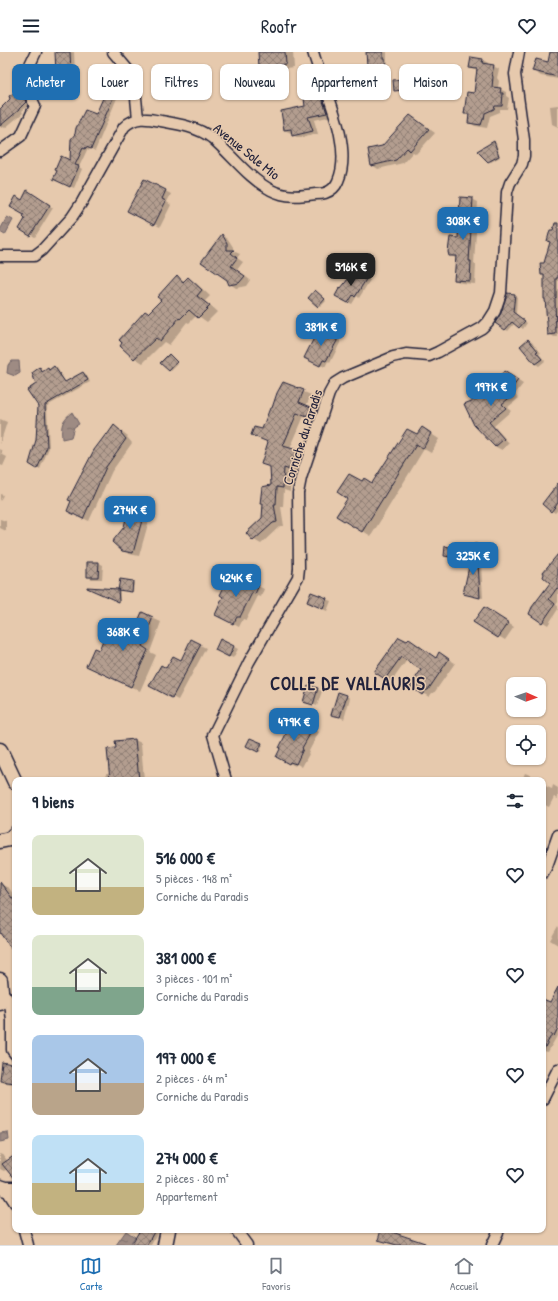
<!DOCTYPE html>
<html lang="fr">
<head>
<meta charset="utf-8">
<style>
  :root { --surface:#fff; --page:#f2f2f3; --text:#1f2937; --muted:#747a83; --line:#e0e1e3; --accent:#1f6fb2 }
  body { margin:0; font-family:"Patrick Hand",sans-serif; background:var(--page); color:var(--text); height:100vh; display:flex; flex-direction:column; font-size:15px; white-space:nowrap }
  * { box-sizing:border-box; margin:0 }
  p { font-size:13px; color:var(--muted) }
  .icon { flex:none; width:22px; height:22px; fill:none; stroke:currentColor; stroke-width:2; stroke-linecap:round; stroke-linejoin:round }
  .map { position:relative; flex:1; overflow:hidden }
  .drawer { position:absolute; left:12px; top:725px; width:534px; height:456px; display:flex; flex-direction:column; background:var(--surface); border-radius:8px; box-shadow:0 1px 3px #0004 }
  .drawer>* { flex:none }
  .guide { position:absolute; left:12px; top:12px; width:534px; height:36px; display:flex; gap:8px }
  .needle { width:26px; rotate:92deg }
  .buttons { position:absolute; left:506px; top:625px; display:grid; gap:8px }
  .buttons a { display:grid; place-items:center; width:40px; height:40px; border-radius:8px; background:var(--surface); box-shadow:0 1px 3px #0004; font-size:20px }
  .price { position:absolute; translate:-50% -34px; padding:0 9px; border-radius:8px; background:var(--accent); color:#fff; font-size:13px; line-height:26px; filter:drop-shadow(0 1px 2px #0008) }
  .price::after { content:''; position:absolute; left:50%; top:24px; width:12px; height:9px; margin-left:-6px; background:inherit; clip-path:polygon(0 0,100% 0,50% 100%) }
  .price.active { background:#222; color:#fff }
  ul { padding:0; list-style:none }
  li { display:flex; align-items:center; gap:12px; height:100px; padding:0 20px }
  li span { display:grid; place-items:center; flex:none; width:112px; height:80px; border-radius:8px; color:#555 }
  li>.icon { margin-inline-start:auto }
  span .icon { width:48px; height:48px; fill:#fffc; stroke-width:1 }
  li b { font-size:17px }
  h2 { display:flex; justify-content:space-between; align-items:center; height:48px; padding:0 20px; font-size:17px }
  .tag { padding:0 14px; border-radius:8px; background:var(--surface); box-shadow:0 1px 3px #0004; font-size:14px; line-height:36px }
  .tag.active { background:var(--accent); color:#fff }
  header { display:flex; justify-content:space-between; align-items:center; height:52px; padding:0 20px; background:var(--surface); font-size:18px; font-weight:600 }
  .menu { display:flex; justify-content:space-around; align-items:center; height:56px; border-top:1px solid var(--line); background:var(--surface); font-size:11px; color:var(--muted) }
  .menu a { display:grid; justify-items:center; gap:2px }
  .menu .active { color:var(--accent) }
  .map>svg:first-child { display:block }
</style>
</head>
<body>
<header><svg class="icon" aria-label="menu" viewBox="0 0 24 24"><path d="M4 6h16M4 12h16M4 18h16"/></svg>Roofr<svg class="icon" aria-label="heart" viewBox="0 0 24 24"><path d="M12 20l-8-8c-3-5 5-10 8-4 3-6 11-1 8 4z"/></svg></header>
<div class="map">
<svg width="558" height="1193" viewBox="0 0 558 1193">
  <defs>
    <pattern id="water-ripples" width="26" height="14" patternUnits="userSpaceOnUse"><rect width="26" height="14" fill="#9e8b83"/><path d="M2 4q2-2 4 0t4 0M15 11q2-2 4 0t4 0" fill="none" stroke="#80716c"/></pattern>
    <pattern id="building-cross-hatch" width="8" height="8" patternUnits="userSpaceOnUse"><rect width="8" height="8" fill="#b39d8f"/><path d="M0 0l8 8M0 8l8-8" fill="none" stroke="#918076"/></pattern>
  </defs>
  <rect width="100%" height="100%" fill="#e6c9ad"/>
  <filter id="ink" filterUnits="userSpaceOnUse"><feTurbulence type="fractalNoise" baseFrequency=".025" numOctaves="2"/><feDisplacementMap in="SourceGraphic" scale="8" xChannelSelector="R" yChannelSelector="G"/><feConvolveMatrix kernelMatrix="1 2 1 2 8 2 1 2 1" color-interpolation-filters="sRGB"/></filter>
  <g filter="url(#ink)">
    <path fill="url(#water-ripples)" stroke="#6c6166" d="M7 165 13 168 5 183 0 180V178Z
      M11 309H19L20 321 15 324 7 321 8 313Z
      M72 360 79 372 74 375 71 385 62 387C61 374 61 369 72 360Z
      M8 1080 9 1088 0 1090V1081Z
      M126 1179 135 1185 129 1193H116Z"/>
    <path fill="#0003" d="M48 0H74L75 22H61L57 20 56 0Z
      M259 0H293L294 16 268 19 260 14Z
      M367 0H387V9L388 10 389 27 373 29 369 27Z
      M551 0H558V27L541 24 533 19 549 11Z
      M483 8 488 11V13L493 14 499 17 497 26 499 29 498 36 506 40V44L509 46 507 57H500V60L490 64 487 76 475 74 469 70 470 64 465 61 474 42 478 19 470 16Z
      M313 22 319 26 333 64 314 68 318 82 299 86 293 83V81H291L284 78 306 55Z
      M111 25 117 31 121 38 115 40 117 46 95 99 90 96 89 99 87 98 79 115 82 117 74 136 58 129 71 109 96 63 104 46Z
      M403 28 405 29 406 38 396 39 395 38 394 29Z
      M17 40 26 44 30 52 22 59 23 61 5 76 3 75 2 76 0 75V58Z
      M558 53V75L552 72 550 54Z
      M417 68 435 81 416 102 413 100 403 111 378 117 372 113 383 95Z
      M494 90 496 91 500 105 491 110 489 109Z
      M145 128 171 142 167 150 171 153 160 175 134 162Z
      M28 140 53 156 35 185 21 177 27 166 22 149Z
      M472 147 478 150 474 212 476 213 475 232 461 231 455 228 457 207 450 203 459 187Z
      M558 180V285H554L549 282 545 224 542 222 545 212Z
      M222 183 228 187 233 195V199L240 202 237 206 243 210 237 218 250 228 246 234 236 236 230 232Z
      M359 222 370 228 359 246 357 244 352 252 336 244Z
      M177 225 185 229 188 226 196 231 210 244 205 249 217 260 207 270 197 263 189 271 187 270 169 293 164 290 143 311 135 306 121 294 162 248Z
      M317 240 326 249 320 255 309 246Z
      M514 243 517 245 516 262 527 271 523 277 515 271 508 279 505 277Z
      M336 286 340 288V291L330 311 328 309 325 315 309 308Z
      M529 288 532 290 541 301 539 302 545 309 539 314 536 312 522 294Z
      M170 304 178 312 171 319 170 318Z
      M54 315 57 316 66 331 83 321 86 322 90 330 47 354 49 396 40 417 30 412 35 394 38 379 39 354 37 332 40 317 43 320 48 317 50 318Z
      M505 320 523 332 515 342 519 346 507 356 511 359 494 374 509 391 502 398 496 395 475 373 479 347 497 332Z
      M283 331 311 343 306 354 318 360 314 368 304 364 290 397 304 403 297 421 291 419 290 440 284 438 283 455H281L284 474H280L261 492 254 488 263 466 264 453 261 451 272 433 271 416 262 411 269 391 252 383 263 379Z
      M0 367 7 370 0 392Z
      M115 374 128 384 127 385 132 391 112 419 89 469 74 462Z
      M430 381 439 387 431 401 424 397 371 484 338 464 362 431 373 432 417 383Z
      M0 397 3 399 1 402 7 405 3 414 0 413Z
      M558 433V458L555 461 552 459Z
      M0 442 3 443 0 449Z
      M136 455 142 459 150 465 139 504 129 502 122 498 125 475 128 456 132 458Z
      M0 467 6 469V479L0 476Z
      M477 493 480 495 483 546 467 543Z
      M464 499 468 501 467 508 449 506 445 504Z
      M558 504V550L556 553 558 554V557L548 573 530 562 552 531Z
      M99 511 103 513 102 527H92L88 525Z
      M121 528 134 531 133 540 120 538V550L89 536 119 539Z
      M258 534 264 537 261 545 258 544 246 568 243 567 239 575 222 566 228 536Z
      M312 542 331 549 327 559 312 552Z
      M491 560 514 575 505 588 475 570Z
      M152 566 161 570 150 600 156 603 140 639 95 618 99 600Z
      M221 588 238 597 233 606 220 600Z
      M407 590 436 607 445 605 455 611 434 641H432L429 645 411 634 422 618 407 608 391 630 385 626Z
      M200 593 206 596 178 648 156 637 167 618 181 609Z
      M308 634 322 639 317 654 304 649Z
      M346 644 350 646 344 667 332 662Z
      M313 676 319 680 308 701 309 702 302 715 297 712 295 714 283 708Z
      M251 687 263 693 260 700 247 693Z
      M135 688 141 691 144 728H107L106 721H110L117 697Z
      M525 721 532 724 538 728H522Z
      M543 733 552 737 553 733 558 736V747L554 745 549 755 543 752Z
      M543 790 546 792 543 801Z
      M0 832 9 836 15 845V899L0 880Z
      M558 874V893L550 888Z
      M558 937V985L557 984 548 1000 543 999V953L550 951Z
      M2 1011 15 1015V1032L4 1031 0 1028Z
      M0 1102 4 1104 8 1110 15 1105V1125L7 1117 4 1119 0 1117Z
      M141 1178 159 1179 151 1193H133Z
      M382 1178H383L425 1193H394L384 1190 379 1187Z"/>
    <path fill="url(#building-cross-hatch)" stroke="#22223b" d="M55 0H70L71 20 56 21Z
      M258 0H285L286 12 259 15Z
      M366 0H383V6H385L386 25 368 27Z
      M550 0H558V25L532 19 536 7 548 10Z
      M471 5 483 7 482 11 494 13 492 22 493 25 492 35 501 36 500 41H503L502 54H495L494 57 485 61 484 67H483L481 73 468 71 469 62H464L467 40 474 41 477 17 469 16Z
      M313 21 317 33 319 44 321 43 327 61 308 65 313 79 292 84 291 77 284 78 281 59 305 54 301 24Z
      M111 24 112 28 114 27 117 36 112 38 114 44 91 97 86 95 85 97 83 96 75 113 79 114 70 135 53 127 57 119 55 118 61 104 70 108 71 87 75 82 76 76 85 58 96 62 103 46 96 30Z
      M403 27 404 38 394 39 393 28Z
      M17 39 18 42 22 40 26 50 19 57V58L0 74V57L10 47 9 44Z
      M410 63 429 77 410 99 407 96 396 108 371 114 368 97 382 94Z
      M494 89 499 104 488 110 477 99Z
      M144 127 166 138 162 147 166 149 154 173 127 159Z
      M27 138 50 153 30 184 19 177 25 167 23 165 24 163 10 155 16 144 22 148Z
      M460 145 473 146 469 209H471L470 229 454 228 456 204H449L448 200 450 185 458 186Z
      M555 171H558V226H556V246L555 247 556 282 548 283 545 247H544V223H541L540 211H544L550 190 547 189 550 178H553Z
      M222 182 227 191V198H234L231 201 237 206 231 214 245 224 239 231 229 233 227 228 201 210Z
      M359 221 367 226 355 245 353 243 348 251 335 244 340 235 341 236 352 222Z
      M177 223 183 230 188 225 202 238 197 244 210 254 198 266 189 258 180 267 179 266 160 289 156 286 134 307 120 294 122 291 119 288 145 259 148 261 161 248 157 245Z
      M315 238 325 247 318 255 308 246Z
      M507 241 515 242 513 260 525 269 519 276 512 270 505 278 495 271 501 261Z
      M319 276 337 285V289L326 309 323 308 320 314 304 306Z
      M528 287 538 299 536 300 542 307 535 312 520 294Z
      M169 302 177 310 169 319 160 311Z
      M54 314 65 330 83 320 88 328 45 353 47 395 37 417 29 412 36 388 38 354 27 338 36 332 32 321 40 315 42 320 48 316 49 318Z
      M504 319 518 328 510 339 514 342 502 352 506 356 489 370 504 387 495 395 474 373 464 352 479 346 496 331Z
      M283 330 304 338 299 350 311 355 307 365 297 361 283 394 297 398 290 418 284 416 283 436 277 435 276 452H274L277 470 273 471 253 489 246 481 262 466 263 452H260L262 435 271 433 270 415 261 412 268 390 251 383 254 375 262 377 270 356H272L277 341Z
      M114 373 122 380 121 381 126 387 106 415 83 467 67 459 71 449 68 448 94 398 106 382 107 383Z
      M422 375 431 381 423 397 416 393 362 480 336 464 347 447 337 440 349 422 362 429 364 426 372 431 407 377 417 382Z
      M558 431V451L551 460 542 452Z
      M136 454 144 461 133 501 122 499 112 490 124 475 126 466 121 461 128 455 131 458Z
      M474 492H477L480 546 463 542Z
      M445 494 464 498 463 507 444 504Z
      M558 502V537L557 536 549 547 555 552 542 571 529 562 532 555 550 531 543 525 544 522 543 520Z
      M87 510H99L98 525H87Z
      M235 522 259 533 255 542 252 541 240 565H237L233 572 215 563 223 545 220 543 225 533 228 535Z
      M120 527 133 529 132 540 118 538Z
      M87 535 118 537 119 550 87 536Z
      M311 540 327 546 323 557 307 550Z
      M484 555 509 571 498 586 473 570Z
      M142 560 153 565 142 594 148 598 131 635 86 614 94 596 99 598 103 588 115 582 121 568 136 574Z
      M399 585 407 589 409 587 436 606 439 600 449 607 428 638H426L422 643 410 634 421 618 401 605 385 627 374 620Z
      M191 587 201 592 172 646 149 634 161 613 166 616 173 604 181 608Z
      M220 587 234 594 229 605 215 598Z
      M308 633 318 636 313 653 303 650Z
      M338 640 347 643 340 665 331 663Z
      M294 666 314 675 302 696 303 697 296 712 290 710 289 712 276 705 280 697 279 696Z
      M250 686 262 691 258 700 246 694Z
      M135 687 139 728H110L107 697 116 696 115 689Z
      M0 830 15 850V902L0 881Z
      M558 935V976L554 984 552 982 543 999V947L550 950Z
      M2 1010 12 1012 15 1016V1031L0 1029Z
      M15 1103V1128L2 1112Z
      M140 1178H155L147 1193H131Z
      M381 1178H386L425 1191V1193H397L378 1188Z"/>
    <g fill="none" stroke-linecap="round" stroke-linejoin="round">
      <defs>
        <path id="street" d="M113 0 134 25 138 67
          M0 99 21 84 35 54 23 27 36 0
          M0 204H34L42 198 72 165 82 150 124 75C135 64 146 66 161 69 178 72 198 75 212 86 232 103 248 126 271 138 286 146 301 144 316 142 319 142 322 142 325 141 331 139 336 134 338 129 354 92 323 36 313 0
          M226 728 213 683 249 610 298 525 299 516 298 441 301 426 329 342 335 331 343 326 393 305 406 302 429 304 438 300 482 276 488 270 495 259 501 241 507 140 510 131 522 112 524 104V88L515 22 519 0
          M543 821 547 814 558 783
          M1 938 10 950 12 969V998L15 1002
          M543 1047 558 1017
          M6 1137 15 1151
          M24 1178 28 1193
          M236 1178 247 1193
          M492 1193 499 1178"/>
        <path id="secondary" d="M0 698 15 730
          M0 789 10 787 15 782
          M0 928 1 938 0 951
          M0 1135 6 1137H15
          M165 1193 168 1178"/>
      </defs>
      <use href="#street" stroke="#22223b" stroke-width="13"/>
      <use href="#secondary" stroke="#22223b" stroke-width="17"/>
      <use href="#street" stroke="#e6c9ad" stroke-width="10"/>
      <use href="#secondary" stroke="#e6c9ad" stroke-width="14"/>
    </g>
  </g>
  <g text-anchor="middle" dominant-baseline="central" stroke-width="3" stroke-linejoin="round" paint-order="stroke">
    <g font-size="14" fill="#22223b" stroke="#e6c9ad">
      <text transform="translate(247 99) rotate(39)">Avenue Sole Mio</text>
      <text transform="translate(302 385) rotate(-72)">Corniche du Paradis</text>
    </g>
    <g font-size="18" font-weight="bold" letter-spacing="1" fill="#22223b" stroke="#e6c9ad">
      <text x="348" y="631">COLLE DE VALLAURIS</text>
    </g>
  </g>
</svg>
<div class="buttons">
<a><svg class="needle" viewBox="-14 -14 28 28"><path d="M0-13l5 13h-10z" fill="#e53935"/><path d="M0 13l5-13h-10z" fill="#747a83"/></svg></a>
<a><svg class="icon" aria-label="locate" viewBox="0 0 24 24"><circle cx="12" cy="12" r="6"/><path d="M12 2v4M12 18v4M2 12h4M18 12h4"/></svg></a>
</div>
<b class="price" style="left:463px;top:189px">308K €</b>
<b class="price active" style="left:351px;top:235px">516K €</b>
<b class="price" style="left:321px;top:295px">381K €</b>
<b class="price" style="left:491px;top:355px">197K €</b>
<b class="price" style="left:130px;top:478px">274K €</b>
<b class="price" style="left:473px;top:524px">325K €</b>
<b class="price" style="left:236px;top:546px">424K €</b>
<b class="price" style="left:123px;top:600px">368K €</b>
<b class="price" style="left:294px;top:690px">479K €</b>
<div class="guide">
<a class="tag active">Acheter</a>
<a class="tag">Louer</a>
<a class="tag">Filtres</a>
<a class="tag">Nouveau</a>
<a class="tag">Appartement</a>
<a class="tag">Maison</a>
</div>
<section class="drawer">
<h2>9 biens<svg class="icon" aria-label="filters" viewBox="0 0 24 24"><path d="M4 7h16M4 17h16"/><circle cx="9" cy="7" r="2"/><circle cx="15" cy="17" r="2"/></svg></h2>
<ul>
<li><span style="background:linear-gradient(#dfe7d0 65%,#c2b280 0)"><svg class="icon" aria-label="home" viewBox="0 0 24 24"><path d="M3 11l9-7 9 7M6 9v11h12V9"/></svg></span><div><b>516 000 €</b><p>5 pièces · 148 m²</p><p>Corniche du Paradis</p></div><svg class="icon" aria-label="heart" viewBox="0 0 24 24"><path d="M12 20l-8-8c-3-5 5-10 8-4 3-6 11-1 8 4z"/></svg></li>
<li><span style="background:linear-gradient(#dfe7d0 65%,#7fa58c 0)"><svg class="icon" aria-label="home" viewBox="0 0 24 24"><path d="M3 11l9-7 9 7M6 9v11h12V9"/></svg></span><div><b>381 000 €</b><p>3 pièces · 101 m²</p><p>Corniche du Paradis</p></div><svg class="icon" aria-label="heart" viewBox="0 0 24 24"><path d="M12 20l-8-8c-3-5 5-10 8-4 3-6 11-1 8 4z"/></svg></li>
<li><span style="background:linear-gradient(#a9c7e8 60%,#b9a48a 0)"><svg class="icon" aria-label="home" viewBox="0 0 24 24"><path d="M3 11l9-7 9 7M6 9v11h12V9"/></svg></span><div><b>197 000 €</b><p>2 pièces · 64 m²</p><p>Corniche du Paradis</p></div><svg class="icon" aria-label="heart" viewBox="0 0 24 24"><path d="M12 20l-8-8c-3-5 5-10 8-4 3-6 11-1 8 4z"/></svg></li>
<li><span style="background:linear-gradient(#bfe0f5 60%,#c2b280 0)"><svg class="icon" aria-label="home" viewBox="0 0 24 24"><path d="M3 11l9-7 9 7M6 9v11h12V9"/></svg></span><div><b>274 000 €</b><p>2 pièces · 80 m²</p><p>Appartement</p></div><svg class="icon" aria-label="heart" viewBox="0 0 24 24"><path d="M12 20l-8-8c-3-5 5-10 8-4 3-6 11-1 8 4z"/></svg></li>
</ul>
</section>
</div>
<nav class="menu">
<a class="active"><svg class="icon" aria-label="map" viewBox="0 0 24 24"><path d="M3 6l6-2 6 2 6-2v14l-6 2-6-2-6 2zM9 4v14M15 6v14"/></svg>Carte</a>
<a><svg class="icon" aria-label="saved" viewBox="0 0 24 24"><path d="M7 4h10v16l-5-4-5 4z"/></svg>Favoris</a>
<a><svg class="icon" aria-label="home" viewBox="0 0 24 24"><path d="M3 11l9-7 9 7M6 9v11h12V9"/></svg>Accueil</a>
</nav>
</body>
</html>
